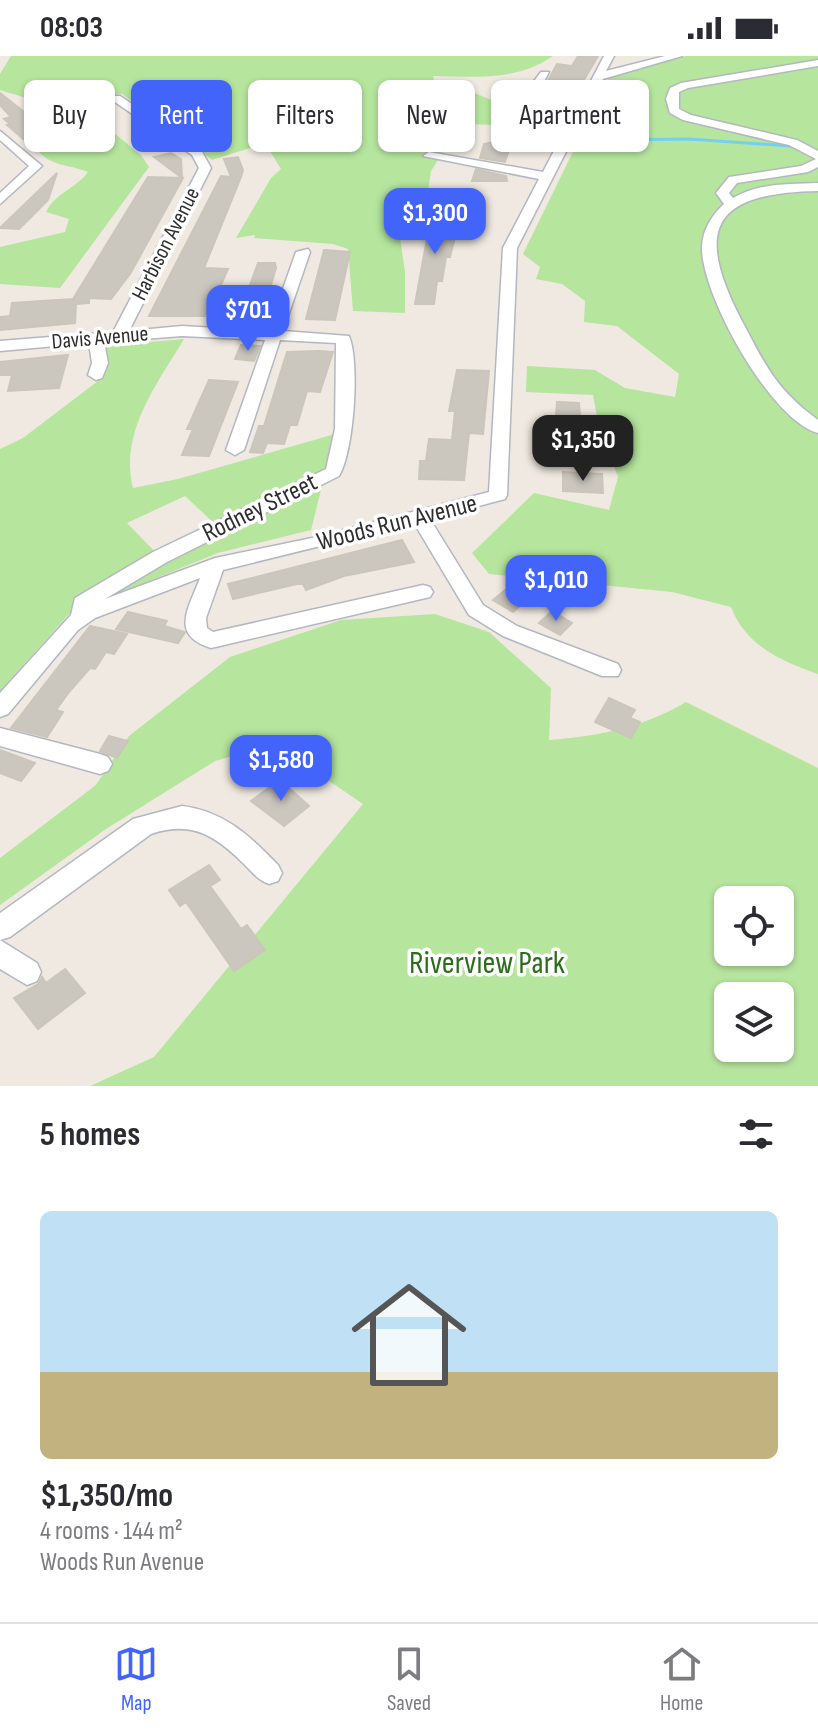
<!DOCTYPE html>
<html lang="en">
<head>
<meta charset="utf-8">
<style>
  :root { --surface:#fff; --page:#f2f2f3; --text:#2b2b33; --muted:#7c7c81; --line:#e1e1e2; --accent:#4264fb }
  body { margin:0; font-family:"Sofia Sans Condensed",sans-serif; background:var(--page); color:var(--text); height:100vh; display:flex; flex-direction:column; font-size:30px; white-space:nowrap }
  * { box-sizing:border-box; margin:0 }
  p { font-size:26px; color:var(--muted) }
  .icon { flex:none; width:44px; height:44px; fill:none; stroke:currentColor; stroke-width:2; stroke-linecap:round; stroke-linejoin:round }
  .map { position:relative; height:1030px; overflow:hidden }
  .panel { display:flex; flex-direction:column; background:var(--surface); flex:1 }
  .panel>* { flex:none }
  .top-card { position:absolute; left:24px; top:24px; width:770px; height:72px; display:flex; gap:16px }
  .fabs { position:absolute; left:714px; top:830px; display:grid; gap:16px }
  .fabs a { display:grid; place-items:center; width:80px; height:80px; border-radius:12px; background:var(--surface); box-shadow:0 2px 6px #0004; font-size:40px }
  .price { position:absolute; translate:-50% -68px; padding:0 18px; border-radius:16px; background:var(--accent); color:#fff; font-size:26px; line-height:52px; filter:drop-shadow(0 2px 4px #0008) }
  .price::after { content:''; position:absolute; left:50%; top:48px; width:24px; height:18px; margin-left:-12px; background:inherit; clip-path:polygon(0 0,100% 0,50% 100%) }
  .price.on { background:#222; color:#fff }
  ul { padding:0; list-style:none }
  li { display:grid; align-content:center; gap:16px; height:424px; padding:0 40px }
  li span { display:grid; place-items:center; height:248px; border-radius:12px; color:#555 }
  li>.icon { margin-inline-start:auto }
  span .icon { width:144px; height:144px; fill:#fffc; stroke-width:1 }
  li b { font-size:34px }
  h2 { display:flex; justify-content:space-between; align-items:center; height:96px; padding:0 40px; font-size:34px }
  .tag { padding:0 28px; border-radius:12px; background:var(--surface); box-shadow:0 2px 6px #0004; font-size:28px; line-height:72px }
  .tag.on { background:var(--accent); color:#fff }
  .status { display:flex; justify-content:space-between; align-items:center; height:56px; padding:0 40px; background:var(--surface); direction:ltr }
  .status svg { height:22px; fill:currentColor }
  .tabs { display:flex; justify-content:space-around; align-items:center; height:112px; border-top:2px solid var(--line); background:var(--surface); font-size:22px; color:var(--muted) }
  .tabs a { display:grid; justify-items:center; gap:4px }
  .tabs .on { color:var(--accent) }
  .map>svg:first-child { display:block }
</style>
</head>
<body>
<div class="status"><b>08:03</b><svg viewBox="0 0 49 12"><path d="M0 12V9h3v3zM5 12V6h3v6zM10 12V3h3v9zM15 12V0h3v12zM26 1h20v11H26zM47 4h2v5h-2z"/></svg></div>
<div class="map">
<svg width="818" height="1030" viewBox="0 0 818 1030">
  <rect width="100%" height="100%" fill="#efe9e1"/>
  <path fill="#b6e59e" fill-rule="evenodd" d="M11 0H553C517 25 475 21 433 20L436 31 472 36 499 47V69L420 67 400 75 419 89 443 96 431 115 428 136 401 158 399 174 405 216V257L353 255 348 193 333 188 254 182 255 179 236 182 271 122 281 113 270 95 253 91 212 104 122 38 98 41 87 55 141 99 149 111 60 232 0 228V191L65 176 69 163 46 156C56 136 76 133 88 116 69 108 49 111 36 92L55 77 34 47 36 45 0 34V18Z
    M686 0H818V618C781 605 746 590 731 551L672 536 489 518 472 497 534 437 609 454 618 421 599 371 593 339 526 336 527 310 595 314 625 332 675 341 679 318 617 270 584 266 585 245 562 228 536 223 540 211 523 198 609 22Z
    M184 283C157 328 119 377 133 432L178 423 335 378 311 474 218 497 70 557 0 635V393L23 382 102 322 106 303 104 290ZM185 440 218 471 160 501 127 467Z
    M435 558 489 576 551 632 549 684C599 680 642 672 686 646L818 712V1030H90L154 1001 363 748 275 688 215 705 106 773 0 849V802L96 729 129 680 230 601 341 564ZM728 844H780V896H728ZM728 940H780V992H728Z"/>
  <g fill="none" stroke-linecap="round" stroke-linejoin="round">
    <path stroke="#75cff0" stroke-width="3" d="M599 84 689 83 791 90"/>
  </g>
  <path fill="#cbc7bf" stroke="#cbc5ba" stroke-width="2" d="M578 0H598L575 39 579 40 570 57 531 56 557 8 572 10Z
    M0 37 57 82 38 81 29 88 7 69 10 68 4 63 11 61 0 49Z
    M513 81 505 106 480 102 484 88Z
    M171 97 181 103 182 122 154 101Z
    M238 101 243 114 241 121 204 212 228 213 213 247 205 260H149L221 120 231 121 224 103Z
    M476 113 506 120 507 125H472Z
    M57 117 48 144 19 173 0 172Z
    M148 121 183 122 130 218 111 243 89 242V247L76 248 75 267 0 274V261L10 260 12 247 73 243Z
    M436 154 450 155 447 172 457 173 450 201H446L442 225H437L434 248H415L431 161Z
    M324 194 350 196 335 264 306 263Z
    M258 207H275L276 212 262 258 240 257Z
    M241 289 260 290 254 305 235 303Z
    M319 295 333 296 320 336 307 335 297 369H290L284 388 267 387 263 397 250 396 259 370H264L287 296Z
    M68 299 59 332 8 335 12 319H0V306Z
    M457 314 489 315 483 378 469 377 464 424 419 423 420 405H426L429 383 452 384 455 355H449Z
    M209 324 238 326 209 400 182 399 193 373H187Z
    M557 346 579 347 581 377 555 376Z
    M563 416 602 418 603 437 563 435Z
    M402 484 414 506 344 520 306 534 303 528H297L233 543 228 528Z
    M516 525 535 536 513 556 493 544Z
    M552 555 572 567 560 579 539 567Z
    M128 556 167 565 164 570 185 576 178 587 116 573Z
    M90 570 127 578 114 598 106 596 95 613 90 612 69 636 56 654 63 656 47 681 11 672Z
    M609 642 635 654 630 662 640 666 631 682 595 666Z
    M109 680 128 685 117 702 100 695Z
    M0 694 35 707 21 725 0 717Z
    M280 724 309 750 284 770 251 745Z
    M209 809 220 824 210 830 241 873 247 869 265 894 234 915 186 846 180 850 169 834Z
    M65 913 85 937 38 973 14 942 38 928 42 921 46 927Z"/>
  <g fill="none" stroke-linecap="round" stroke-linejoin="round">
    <defs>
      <path id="minor" d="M604 0H614L606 15 665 0H682L603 23 517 192 507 439 505 443 430 463 483 549 517 570 618 608 621 614 618 620H602L503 580 469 559 414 467 223 514 206 562 207 572 213 576 423 529 430 531 433 536 430 541 211 592C169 579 189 552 200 522L95 562 78 574 8 658 0 661V637L71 559 75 542 153 496 326 413 335 373 336 287 280 284 244 394 235 399 226 394 265 284 182 280 104 286 108 307 102 322 96 324 88 319 92 307 89 287 0 295V285L113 276 199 112 192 99 112 44V40H120L201 94 211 112 129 275 182 270 268 275 296 196 308 193 310 196 283 275 349 280C360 305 354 396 339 420L167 506 105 543 215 502 312 482 489 436 503 192 539 123 423 100 429 96 543 116 556 91 519 73 512 63 522 41 541 16H549L524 63 527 69 560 84Z
        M818 4V10L688 32 679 36V53L691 59 797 84 818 95V111L808 116 737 127 729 137 733 142C759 127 789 128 818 127V135C709 137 694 175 744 269 766 311 778 335 818 364V377C771 365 700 237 702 190 703 173 712 159 724 148L716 137 729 121 801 110 816 103 789 89 683 64 670 57 666 43 670 32 681 27Z
        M0 75 42 110 0 148V137L29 110 0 84Z
        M0 672 100 698 108 701 112 708 108 715 100 718 0 690Z
        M182 750C224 755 250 780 278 809L282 817 278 825 269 828C258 824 253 817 245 809 216 780 192 764 151 778L10 881 0 884 37 907 41 916 37 925 27 929 0 913V857L133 763Z"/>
    </defs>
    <use href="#minor" stroke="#b4b7c1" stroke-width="3"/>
    <use href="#minor" fill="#fff" fill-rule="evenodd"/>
  </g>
  <g text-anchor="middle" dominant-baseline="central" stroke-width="7" stroke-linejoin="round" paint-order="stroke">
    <g font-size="22" fill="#2e2e2e" stroke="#fff">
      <text transform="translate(166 188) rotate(-63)">Harbison Avenue</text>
      <text transform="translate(100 282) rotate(-5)">Davis Avenue</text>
    </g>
    <g font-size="26" fill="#2e2e2e" stroke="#fff">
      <text transform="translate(260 452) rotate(-26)">Rodney Street</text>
      <text transform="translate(397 467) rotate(-14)">Woods Run Avenue</text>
    </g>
    <g font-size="32" fill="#2c6e1b" stroke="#fff">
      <text x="487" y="907">Riverview Park</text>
    </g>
  </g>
</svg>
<div class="fabs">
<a><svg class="icon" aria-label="locate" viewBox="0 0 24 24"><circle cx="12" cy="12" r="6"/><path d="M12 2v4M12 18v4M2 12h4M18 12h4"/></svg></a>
<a><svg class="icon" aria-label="layers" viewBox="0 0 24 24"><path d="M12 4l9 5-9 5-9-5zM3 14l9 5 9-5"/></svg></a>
</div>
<b class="price" style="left:435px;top:200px">$1,300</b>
<b class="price" style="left:248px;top:297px">$701</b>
<b class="price on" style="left:583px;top:427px">$1,350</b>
<b class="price" style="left:556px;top:567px">$1,010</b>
<b class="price" style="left:281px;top:747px">$1,580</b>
<div class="top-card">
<a class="tag">Buy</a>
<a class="tag on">Rent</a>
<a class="tag">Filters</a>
<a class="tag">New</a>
<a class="tag">Apartment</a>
</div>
</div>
<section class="panel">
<h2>5 homes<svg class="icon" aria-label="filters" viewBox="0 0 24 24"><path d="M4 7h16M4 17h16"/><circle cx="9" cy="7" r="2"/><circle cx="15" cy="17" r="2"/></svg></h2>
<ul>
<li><span style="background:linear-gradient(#bfe0f5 65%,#c2b280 0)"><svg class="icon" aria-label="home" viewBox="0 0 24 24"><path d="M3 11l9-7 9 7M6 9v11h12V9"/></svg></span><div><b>$1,350/mo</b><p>4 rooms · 144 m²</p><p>Woods Run Avenue</p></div></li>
</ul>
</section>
<nav class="tabs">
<a class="on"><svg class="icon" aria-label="map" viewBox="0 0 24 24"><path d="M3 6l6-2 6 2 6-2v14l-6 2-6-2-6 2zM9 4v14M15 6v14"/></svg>Map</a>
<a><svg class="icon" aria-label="saved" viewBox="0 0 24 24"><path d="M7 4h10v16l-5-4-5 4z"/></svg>Saved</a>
<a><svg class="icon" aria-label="home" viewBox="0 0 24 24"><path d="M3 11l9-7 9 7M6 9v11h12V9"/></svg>Home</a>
</nav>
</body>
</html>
